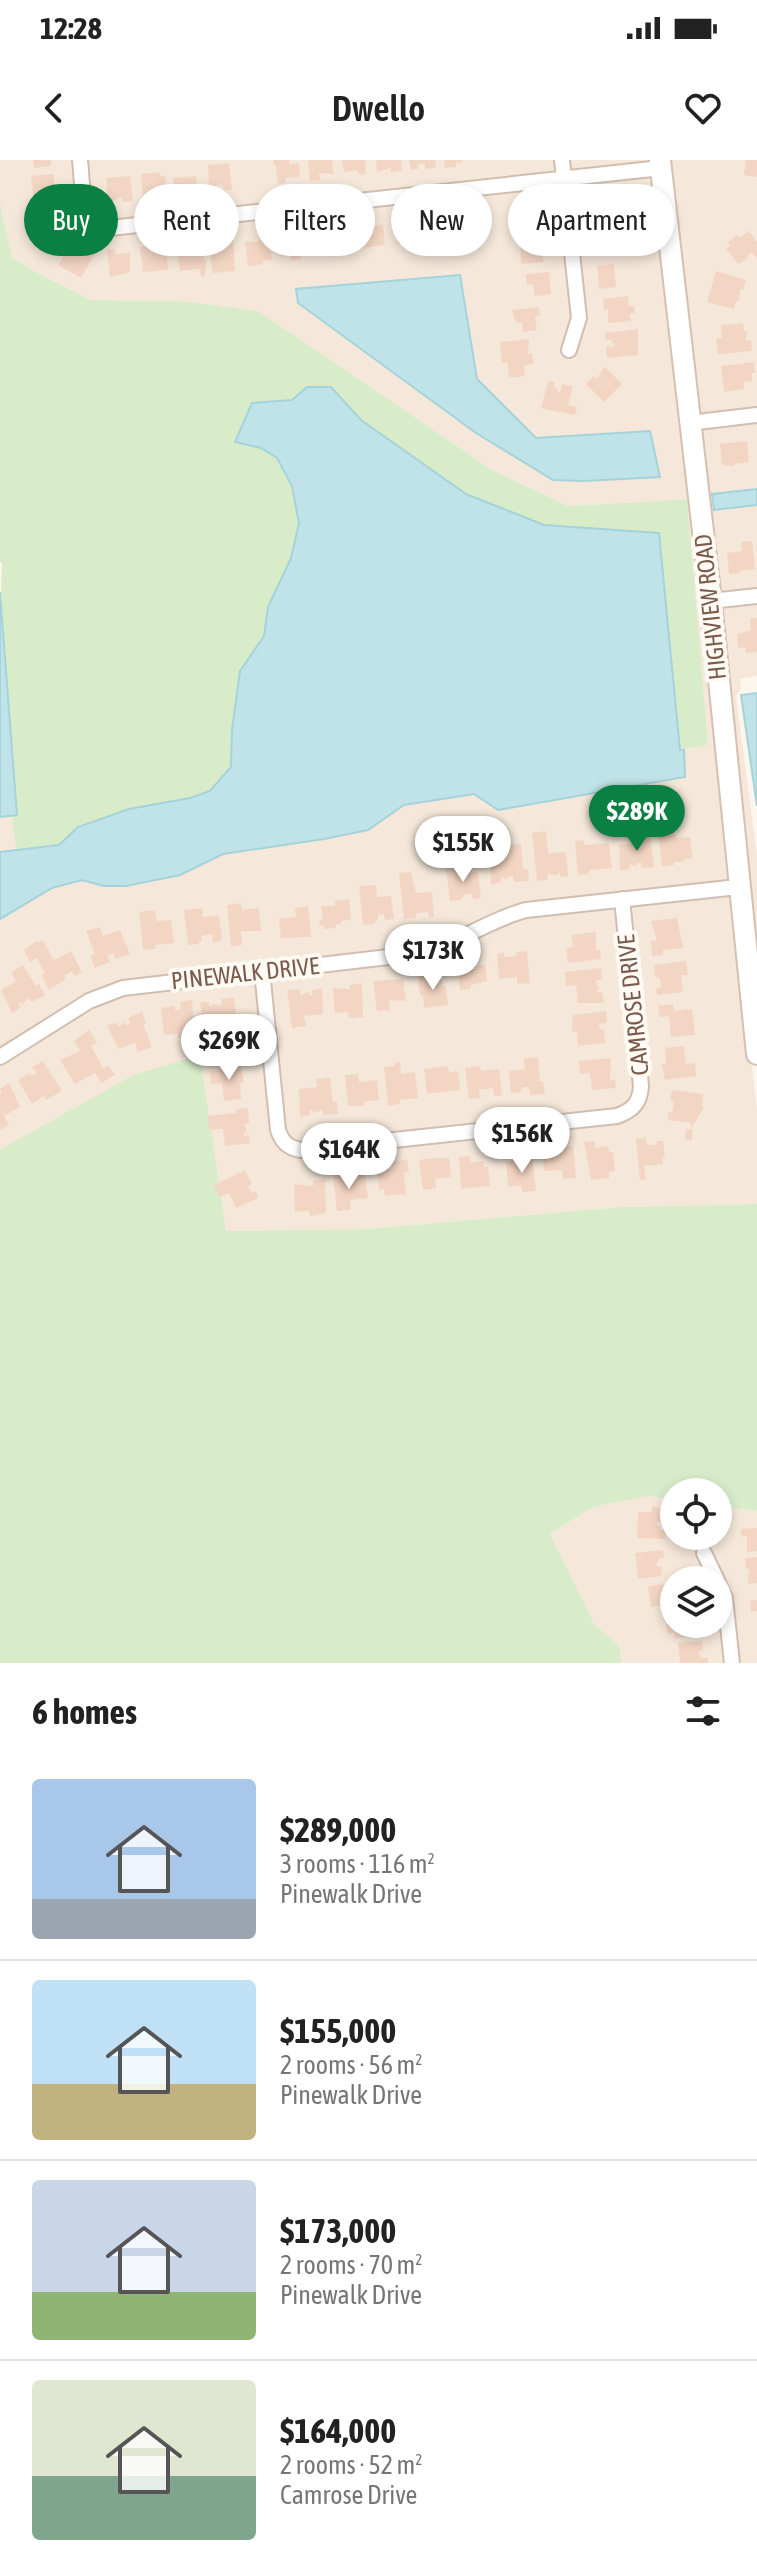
<!DOCTYPE html>
<html lang="en">
<head>
<meta charset="utf-8">
<style>
  :root { --surface:#fff; --page:#f2f2f2; --text:#222; --muted:#767676; --line:#e0e0e0; --accent:#0b8043 }
  body { margin:0; font-family:"Asap Condensed",sans-serif; background:var(--page); color:var(--text); height:100vh; display:flex; flex-direction:column; font-size:30px; white-space:nowrap }
  * { box-sizing:border-box; margin:0 }
  p { font-size:26px; color:var(--muted) }
  .icon { flex:none; width:44px; height:44px; fill:none; stroke:currentColor; stroke-width:2; stroke-linecap:round; stroke-linejoin:round }
  .map { position:relative; height:1503px; overflow:hidden }
  .panel { display:flex; flex-direction:column; background:var(--surface); flex:1 }
  .panel>* { flex:none }
  .guide { position:absolute; left:24px; top:24px; width:710px; height:72px; display:flex; gap:16px }
  .buttons { position:absolute; left:660px; top:1318px; display:grid; gap:16px }
  .buttons a { display:grid; place-items:center; width:72px; height:72px; border-radius:50%; background:var(--surface); box-shadow:0 4px 12px #0003; font-size:40px }
  .price { position:absolute; translate:-50% -68px; padding:0 18px; border-radius:28px; background:#fff; color:#222; font-size:26px; line-height:52px; filter:drop-shadow(0 2px 4px #0008) }
  .price::after { content:''; position:absolute; left:50%; top:48px; width:24px; height:18px; margin-left:-12px; background:inherit; clip-path:polygon(0 0,100% 0,50% 100%) }
  .price.current { background:var(--accent); color:#fff }
  ul { padding:0; list-style:none }
  li { display:flex; align-items:center; gap:24px; height:200px; padding:0 32px }
  li+li { border-top:2px solid var(--line) }
  li span { display:grid; place-items:center; flex:none; width:224px; height:160px; border-radius:8px; color:#555 }
  li>.icon { margin-inline-start:auto }
  span .icon { width:96px; height:96px; fill:#fffc; stroke-width:1 }
  li b { font-size:34px }
  h2 { display:flex; justify-content:space-between; align-items:center; height:96px; padding:0 32px; font-size:34px }
  .tag { padding:0 28px; border-radius:36px; background:var(--surface); box-shadow:0 4px 12px #0003; font-size:28px; line-height:72px }
  .tag.current { background:var(--accent); color:#fff }
  .status { display:flex; justify-content:space-between; align-items:center; height:56px; padding:0 40px; background:var(--surface); direction:ltr }
  .status svg { height:22px; fill:currentColor }
  header { display:flex; justify-content:space-between; align-items:center; height:104px; padding:0 32px; background:var(--surface); font-size:36px; font-weight:600 }
  .map>svg:first-child { display:block }
</style>
</head>
<body>
<div class="status"><b>12:28</b><svg viewBox="0 0 49 12"><path d="M0 12V9h3v3zM5 12V6h3v6zM10 12V3h3v9zM15 12V0h3v12zM26 1h20v11H26zM47 4h2v5h-2z"/></svg></div>
<header><svg class="icon" aria-label="back" viewBox="0 0 24 24"><path d="M15 5l-7 7 7 7"/></svg>Dwello<svg class="icon" aria-label="heart" viewBox="0 0 24 24"><path d="M12 20l-8-8c-3-5 5-10 8-4 3-6 11-1 8 4z"/></svg></header>
<div class="map">
<svg width="757" height="1503" viewBox="0 0 757 1503">
  <rect width="100%" height="100%" fill="#fdf6ec"/>
  <path fill="#f5e8da" fill-rule="evenodd" d="M0 0H75L80 49 84 59 90 67 101 73 111 75 558 26 573 157 562 194 573 198 584 160 570 24 656 15 732 721 524 743 503 749 430 784 413 787 122 821 86 836 0 890V759L52 728 82 720 104 726H126L179 715 222 694 324 679 368 670 404 645 474 634 498 650 685 617 684 590 707 585 686 339 568 346 492 310 354 217 180 141 91 140 38 113 12 98 0 43ZM459 115 477 220 536 278 650 271 553 320 476 273 298 143 296 129Z
    M86 0H556L557 12 110 61 98 57 92 47Z
    M568 0H654L655 2 569 11Z
    M666 0H757V249L694 256Z
    M757 263V329L712 334 714 350 757 345V430L716 434 696 269Z
    M757 443V516L740 519 741 529 736 536 757 695V840L717 447Z
    M12 656 16 690 0 692V657Z
    M733 734 757 950V1044L620 1047 367 1069 225 1071 200 896 0 990V905L91 847 125 834 257 818 284 990 292 995 301 997 619 963 630 958 642 948 647 926 628 745Z
    M617 746 635 926 632 941 616 950 301 983 290 979 284 968 268 817 433 797 507 762 527 756Z
    M649 1336 674 1340V1376H718V1346L757 1351V1503H738L731 1438 707 1384 696 1390 710 1420H674V1464H718V1437L726 1503H621L620 1487 594 1465 550 1374 593 1347Z"/>
  <path fill="#d8ecc9" d="M0 43 12 98 38 113 91 140 180 141 258 151 492 310 568 346 687 339 708 585 680 590 659 373 544 365 466 334 361 260 331 227 292 240 252 243 235 281 262 288 277 298 292 326 299 363 291 398 268 447 264 476 240 511 232 570V607L210 631 190 638 129 649 78 667 59 685 16 690 12 656 17 655 1 432 2 403 0 402Z
    M200 895 226 1071 367 1069 620 1047 757 1044V1351L718 1346V1332H674V1340L649 1336 593 1347 550 1374 594 1464 620 1487 621 1503H0V990L133 915Z"/>
  <path fill="#bfe3e8" stroke="#a5d3da" stroke-width="2" d="M460 115 477 219 536 278 650 271 660 317 584 321 553 320 476 273 298 143 296 129Z
    M307 227H331L361 260 466 334 544 365 659 373 680 590H684L685 617 498 650 474 634 404 645 368 670 324 679 223 694 180 715 126 726H104L82 720 52 728 0 759V692L59 685 78 667 129 649 190 638 210 631 231 607 232 570 240 511 264 476 268 447 291 398 299 363 292 326 277 298 261 288 235 282 252 243 292 240Z
    M757 329V345L714 350 712 334Z
    M0 432 17 655 0 657Z
    M757 533V646L741 535Z"/>
  <path fill="#f3d5c3" d="M33 0H51V6L34 8Z
    M273 0H289V4L299 3 300 17 285 18 286 23 278 24 276 6H274Z
    M308 0H332L334 14 319 13 320 20 310 21Z
    M342 0H365L366 14 359 15 358 11 355 10 344 12Z
    M376 0H401L402 11 391 12V8L377 12Z
    M409 0H435L436 8 425 9V3L418 4V9L411 10Z
    M444 0H462L463 2 456 3V7L445 8Z
    M746 0H757V17L744 15Z
    M229 3 232 30H224L223 26 220 25 209 27 208 5Z
    M160 12V16L165 15 167 33 153 32 154 38 143 39 141 14Z
    M54 14V28H58L59 39 34 41 31 16Z
    M130 16 133 41 122 42V38L108 42 106 18Z
    M196 16 198 33 175 35 173 18Z
    M542 45 543 55 533 56 534 64H539L540 71 519 73 517 52 524 51 523 47Z
    M488 50 491 72 480 73V69L468 70 466 53Z
    M55 51 59 65 65 62 69 71 46 82 39 67 35 69 32 62Z
    M440 54V58L443 60 455 58 456 71 451 72 452 80 435 82 432 55Z
    M419 56 423 89 412 90 411 83 397 84 394 61 408 62V58Z
    M368 61 369 68 383 64 385 85 360 88 358 62Z
    M327 67V72L341 68 343 92 318 94 316 69Z
    M618 69 621 94 597 96 598 82H594L593 71Z
    M289 71 290 77 304 73 306 91H300L301 99 291 100 290 96 281 97 279 72Z
    M749 71 757 82V99L752 92 747 96 748 98 738 104 726 88 730 85 728 82 737 75 739 78Z
    M269 74 272 100 263 101V104L248 106 245 81 259 82V75Z
    M545 77 547 87 540 88 544 102 521 104 520 79Z
    M219 79 220 83 233 79 235 111 213 113 208 80Z
    M74 80 86 89 88 85 97 90 81 118 58 105Z
    M201 81 204 100H206L205 116 201 117 200 109 180 111 177 88 192 89 191 82Z
    M151 86 152 90 166 86 168 110 143 112 140 87Z
    M115 89V93L118 94 130 92V112L110 117 107 90Z
    M614 104 616 127 599 129 597 106Z
    M716 111 746 120 743 130 740 129 739 141H736L734 149 707 142Z
    M549 112 551 134 535 136 533 124 527 125 526 114Z
    M628 136 629 146H634L635 153 630 154 631 161 608 163V149L604 150 603 139Z
    M539 147 540 155 536 156 535 159 537 170 523 172 522 162 516 163 512 150Z
    M743 163 744 171H747L746 181 751 180 752 191 718 194 716 179 722 178 721 165Z
    M638 169V195L607 198 606 187 615 186 611 180H606L605 173Z
    M529 179 528 194 532 193 534 204 524 205 525 216 509 218 508 203H502L500 182Z
    M754 202 755 213H752V221L743 222 744 229 724 232 721 206Z
    M605 207 622 224 604 242 586 224 594 216 596 219Z
    M548 221 555 222 554 227 558 228 557 231 560 232 562 224 573 226 568 245 577 247 575 255 541 248Z
    M747 281 749 302 734 304 735 306 722 305 720 284Z
    M752 381 755 409 740 410V413L729 414 727 393 742 391 741 382Z
    M757 458V492L746 493 745 487 738 488 737 474 751 470 750 459Z
    M546 671 548 693 566 692 568 716 560 717V712L557 715 547 714 548 720 537 721 532 673Z
    M650 671 654 707 642 708 641 703H636L637 706 629 704 630 709 620 711 619 685 637 683 636 673Z
    M675 672 676 678 690 677 693 698 684 699V702H674V705L662 706 659 676Z
    M584 680V685L609 683 612 708 589 710V714L578 715 575 681Z
    M521 684 523 709H528L529 721 514 722 513 716 507 717 508 720 501 717V722L491 725 490 697 508 695 507 685Z
    M459 707 460 714 478 712 481 738 473 739 472 734 464 735 461 740 450 741 446 709Z
    M411 712 416 733 432 732 434 757H429L428 752 417 753 415 758 404 759 399 713Z
    M376 725 377 737 391 736 394 759 385 760 384 754 378 755V760L375 761V764L363 765 359 726Z
    M349 739 351 760 341 761V764H336V768L324 769 323 765 320 766 319 761 323 760 321 746H335V741Z
    M241 743 242 750 259 748 261 771H241L242 785 231 786 227 745Z
    M308 746 311 777 281 778 279 759 296 757 295 748Z
    M202 748 203 757 219 755 222 780 213 783 212 774 201 776 202 781H199V784L188 785 184 750Z
    M155 750 157 761 171 760 174 783 155 785V789L143 790 139 752Z
    M677 758 683 788 663 790V795L652 796 651 781 657 780 651 761Z
    M100 767 103 776 120 770 130 794 115 799 113 793 107 795 110 802 95 808 90 796 95 794 86 771Z
    M596 772V790H600L601 799 568 803 566 788 573 787 571 775Z
    M43 780 54 800 71 791 82 812 75 816 72 811 64 816 66 819 49 830 41 815 45 813 37 798 30 802 24 790 36 781 38 782Z
    M527 791 530 823 517 824V817L499 819 497 794 504 792V797L517 796 516 792Z
    M686 801 688 815H681L683 832 657 835 656 828 661 827 660 819 655 816 654 805Z
    M468 802 469 809H476L479 805H485L487 821 471 825V829L460 830 457 803Z
    M23 805 36 826 39 824 45 835 32 842 29 838 22 844 21 842 18 843 21 847 12 853 1 830 16 821 11 812Z
    M601 808 602 820H596L597 826H599L597 833 602 832 604 843H578L576 825 566 826 565 812Z
    M429 815V821L442 820V826H446L448 845 424 848 423 835H420L418 816Z
    M403 819 406 841 389 840 390 850 377 851 373 821Z
    M362 823 363 857 349 858 348 852 335 853 333 828 350 829V825Z
    M322 828 323 854 304 856 306 866 292 868 287 830 300 829V836L309 832V835H312V830Z
    M234 838 238 876 223 878 221 866 204 868 200 842H209L210 847 212 844 222 845 221 839Z
    M192 840 195 874 178 878V874L164 875 161 848 175 846V850H181L180 842Z
    M673 844 674 851 692 849 695 875 671 877 669 856 660 857 658 846Z
    M142 851 146 863 143 864 152 887 138 892 135 883 118 889 107 865 117 863 119 867 125 862 126 865 130 863 128 858Z
    M606 851 607 863 599 864 600 869H604L605 883 578 886 577 871 572 872 573 855Z
    M89 870 97 883 91 886 103 908 108 905 115 915 101 923 95 913 75 924 60 900 80 891 74 881Z
    M684 886 686 904 695 903 696 916 665 920 662 904H666L665 888Z
    M538 897 540 922 543 921 545 934 530 935 529 927H523L520 932 511 933 509 911 525 909 524 899Z
    M611 898 610 921 615 920 616 928 592 930 590 913 580 914 579 901Z
    M43 901 62 931 46 940 44 936 32 944 18 920 30 913 32 916 37 913 32 907Z
    M400 902 401 914 415 912 418 938 400 940V944L388 946 384 907 395 906 394 903Z
    M448 906 449 912 458 911 460 930 427 934 424 909Z
    M480 906 481 911 499 909 502 933 500 936H494L493 928 479 930 480 938 469 939 465 908Z
    M241 908 244 923H240L241 939 224 941 222 923 211 924 210 911Z
    M358 914 359 922 377 920 379 940 364 942V946H348L345 915Z
    M330 918 333 942H337L338 954 323 955 322 950 313 953 312 950H310V955L300 957 299 929 317 927 316 919Z
    M9 923 20 947 4 956 9 965 0 970V934L2 933 0 929Z
    M672 930 703 934 702 947H704L691 969V963L668 960V952L672 953 674 941 670 940Z
    M248 948 249 963 244 964 247 973H244V976L249 975 250 983 225 986 223 969 209 970 208 956 236 953V949Z
    M686 969H693L692 980 685 979Z
    M646 978 647 985H655L657 981H663L665 997H662L663 1004 644 1006 646 1020H640L636 979Z
    M595 981V988L608 986 609 992H613L615 1011 609 1012V1018L591 1020 584 982Z
    M573 986 576 1018 563 1019 562 1010 544 1011 542 989 550 988V992H559L561 987Z
    M470 996 471 1003 483 1001 484 1007H488L490 1026 461 1029 459 997Z
    M532 997 536 1031 522 1032 521 1025 508 1027 506 1002 518 1000V1003H523V998Z
    M433 998H449L451 1017 435 1019 436 1028 423 1030 419 1000Z
    M407 999 409 1012 404 1013 406 1034 385 1036 384 1029 379 1030 377 1010 393 1009 392 1002Z
    M245 1010 252 1024 248 1026 252 1033 256 1031 258 1038 236 1048 229 1033 219 1037 214 1025Z
    M345 1014 346 1020 355 1017V1019H358L357 1014H365L368 1038 350 1040 351 1050 337 1051 333 1015Z
    M325 1019 326 1053 310 1056 309 1051 295 1052 294 1024 313 1026V1021Z
    M652 1347 662 1348V1362H657V1366H660V1370H666L665 1379 637 1378 638 1352H652Z
    M757 1368V1391L747 1392V1376H741V1369Z
    M663 1390 664 1398 658 1399V1402L656 1403 657 1407 661 1406 662 1416 638 1419 635 1393Z
    M757 1397V1423L748 1424 749 1409H746L745 1398Z
    M674 1423V1444L651 1447 648 1426Z
    M757 1440V1451L751 1452 750 1441Z
    M674 1458V1464L700 1465V1476L674 1478V1473H667L666 1459Z
    M702 1481 703 1490 699 1491V1495L702 1498H708V1503H680L678 1483Z"/>
  <g fill="none" stroke-linecap="round" stroke-linejoin="round">
    <defs>
      <path id="street" d="M80 0C83 25 79 63 110 68L661 8
        M562 0 579 158 569 190
        M689 263 757 255
        M711 441 757 436
        M262 811 278 970C282 982 288 988 301 990L617 956C633 950 640 943 641 926L622 739
        M0 897 89 841 123 828 414 794C454 787 487 760 526 750L738 727
        M704 1393 717 1420
        M718 1423 725 1438 732 1503"/>
      <path id="secondary" d="M660 0 711 441 757 894"/>
    </defs>
    <use href="#street" stroke="#d1beb0" stroke-width="18"/>
    <use href="#secondary" stroke="#d6c0b0" stroke-width="24"/>
    <use href="#street" stroke="#fff" stroke-width="14"/>
    <use href="#secondary" stroke="#fff" stroke-width="20"/>
  </g>
  <g text-anchor="middle" dominant-baseline="central" stroke-width="8" stroke-linejoin="round" paint-order="stroke">
    <g font-size="24" fill="#7a5c4d" stroke="#fffaf3">
      <text transform="translate(710 447) rotate(-96)">HIGHVIEW ROAD</text>
      <text transform="translate(245 813) rotate(-6)">PINEWALK DRIVE</text>
      <text transform="translate(633 845) rotate(-96)">CAMROSE DRIVE</text>
    </g>
  </g>
</svg>
<div class="buttons">
<a><svg class="icon" aria-label="locate" viewBox="0 0 24 24"><circle cx="12" cy="12" r="6"/><path d="M12 2v4M12 18v4M2 12h4M18 12h4"/></svg></a>
<a><svg class="icon" aria-label="layers" viewBox="0 0 24 24"><path d="M12 4l9 5-9 5-9-5zM3 14l9 5 9-5"/></svg></a>
</div>
<b class="price current" style="left:637px;top:693px">$289K</b>
<b class="price" style="left:463px;top:724px">$155K</b>
<b class="price" style="left:433px;top:832px">$173K</b>
<b class="price" style="left:229px;top:922px">$269K</b>
<b class="price" style="left:522px;top:1015px">$156K</b>
<b class="price" style="left:349px;top:1031px">$164K</b>
<div class="guide">
<a class="tag current">Buy</a>
<a class="tag">Rent</a>
<a class="tag">Filters</a>
<a class="tag">New</a>
<a class="tag">Apartment</a>
</div>
</div>
<section class="panel">
<h2>6 homes<svg class="icon" aria-label="filters" viewBox="0 0 24 24"><path d="M4 7h16M4 17h16"/><circle cx="9" cy="7" r="2"/><circle cx="15" cy="17" r="2"/></svg></h2>
<ul>
<li><span style="background:linear-gradient(#a9c7e8 75%,#9aa5b1 0)"><svg class="icon" aria-label="home" viewBox="0 0 24 24"><path d="M3 11l9-7 9 7M6 9v11h12V9"/></svg></span><div><b>$289,000</b><p>3 rooms · 116 m²</p><p>Pinewalk Drive</p></div></li>
<li><span style="background:linear-gradient(#bfe0f5 65%,#c2b280 0)"><svg class="icon" aria-label="home" viewBox="0 0 24 24"><path d="M3 11l9-7 9 7M6 9v11h12V9"/></svg></span><div><b>$155,000</b><p>2 rooms · 56 m²</p><p>Pinewalk Drive</p></div></li>
<li><span style="background:linear-gradient(#c9d6e8 70%,#8fb573 0)"><svg class="icon" aria-label="home" viewBox="0 0 24 24"><path d="M3 11l9-7 9 7M6 9v11h12V9"/></svg></span><div><b>$173,000</b><p>2 rooms · 70 m²</p><p>Pinewalk Drive</p></div></li>
<li><span style="background:linear-gradient(#dfe7d0 60%,#7fa58c 0)"><svg class="icon" aria-label="home" viewBox="0 0 24 24"><path d="M3 11l9-7 9 7M6 9v11h12V9"/></svg></span><div><b>$164,000</b><p>2 rooms · 52 m²</p><p>Camrose Drive</p></div></li>
</ul>
</section>
</body>
</html>
